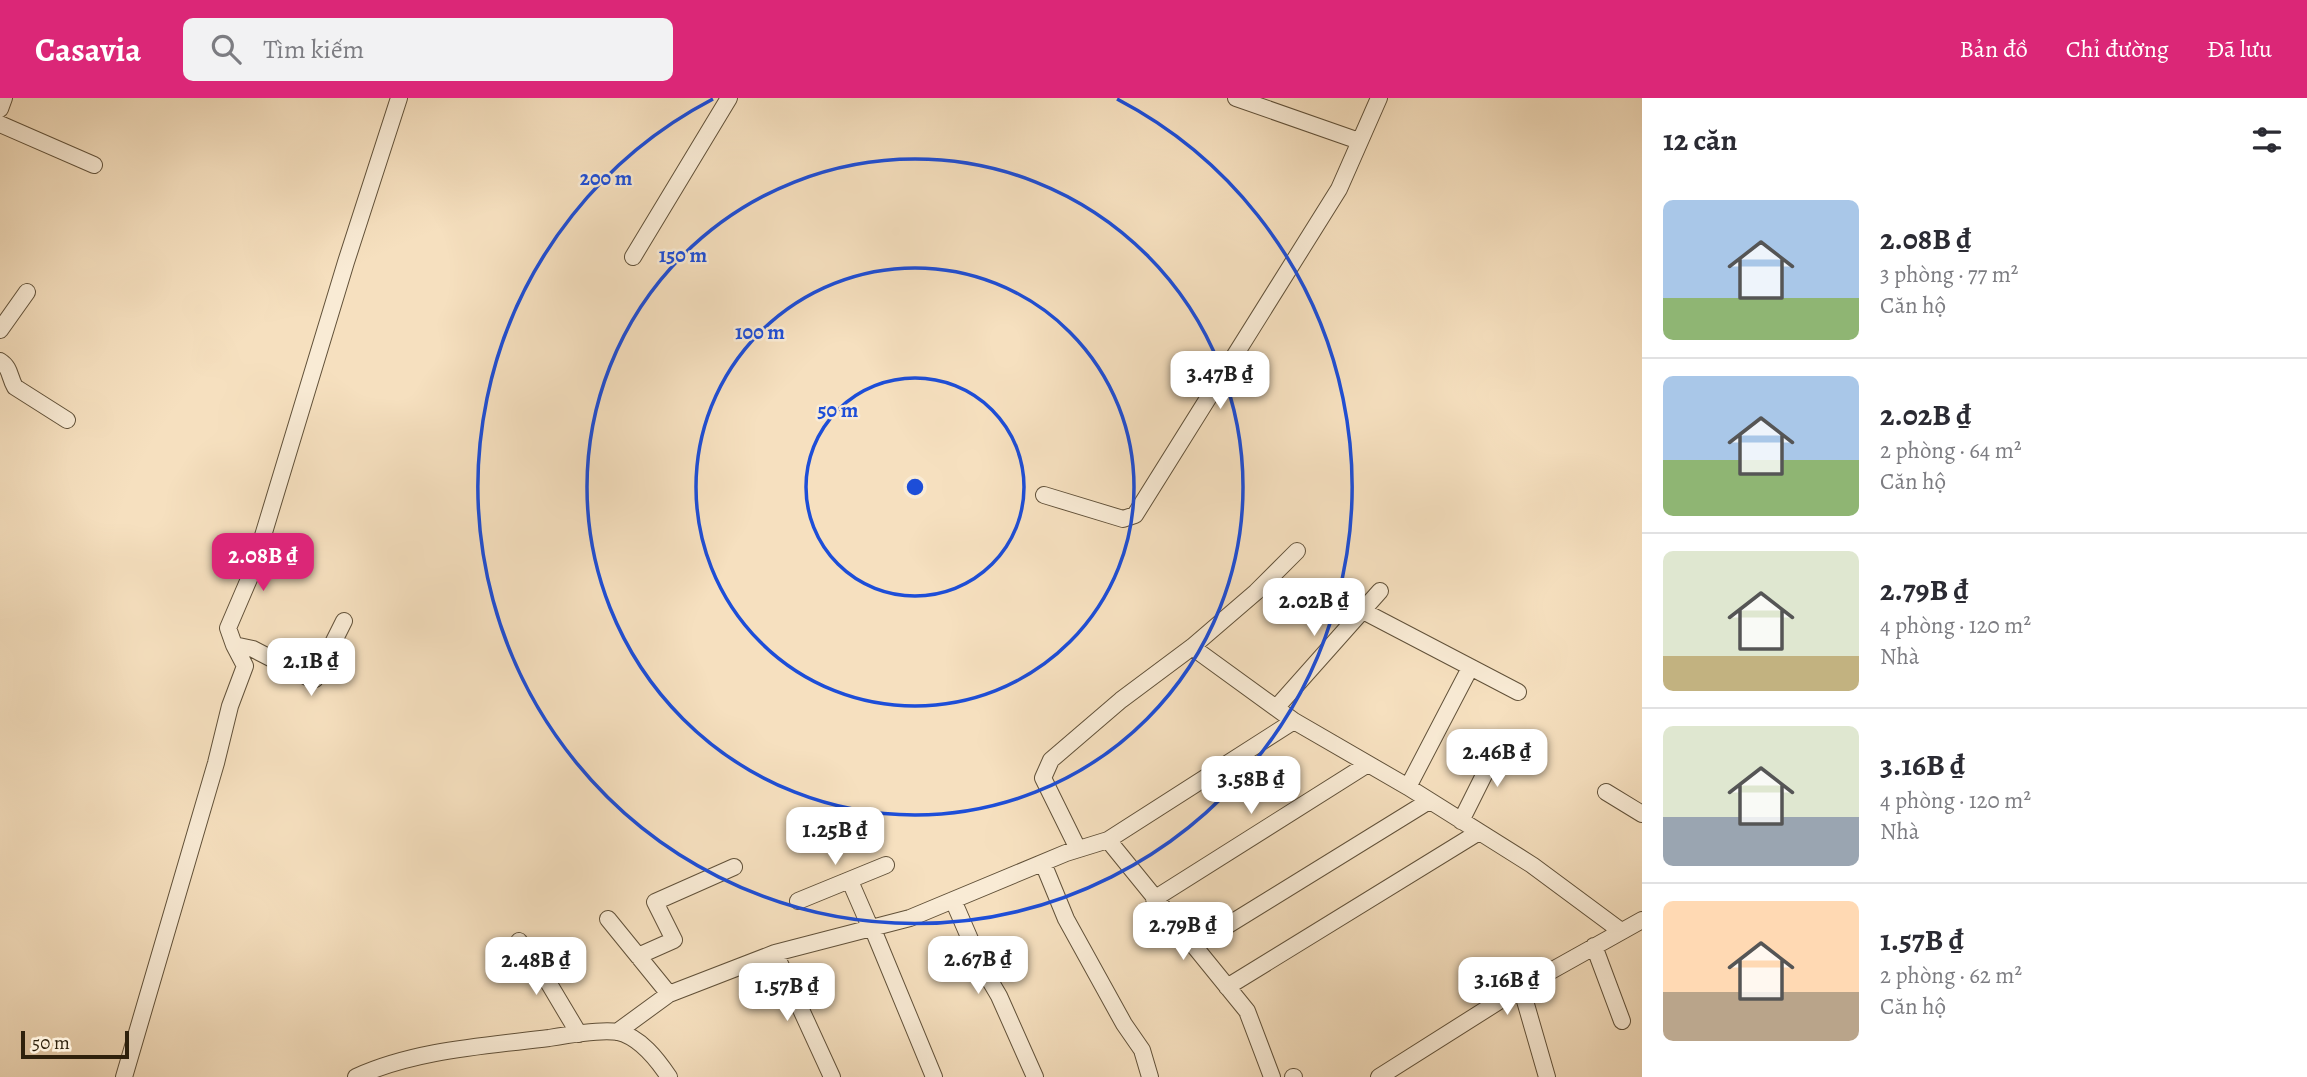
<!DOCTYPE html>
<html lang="vi">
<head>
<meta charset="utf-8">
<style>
  :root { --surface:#fff; --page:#f2f2f3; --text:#2b2b33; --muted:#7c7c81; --line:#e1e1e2; --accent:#db2777 }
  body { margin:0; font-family:Alegreya,serif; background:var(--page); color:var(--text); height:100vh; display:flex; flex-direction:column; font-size:26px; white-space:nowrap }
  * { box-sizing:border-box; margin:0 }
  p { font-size:23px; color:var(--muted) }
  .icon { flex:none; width:38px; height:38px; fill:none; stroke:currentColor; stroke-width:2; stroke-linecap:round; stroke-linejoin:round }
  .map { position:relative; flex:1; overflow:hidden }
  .sheet { display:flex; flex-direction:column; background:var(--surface); width:665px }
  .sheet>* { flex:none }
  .scale { position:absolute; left:21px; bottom:18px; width:108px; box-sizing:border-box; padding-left:7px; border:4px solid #2f210c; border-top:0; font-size:19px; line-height:24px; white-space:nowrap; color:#2f210c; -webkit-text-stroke:5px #f9ebd5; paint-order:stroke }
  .price { position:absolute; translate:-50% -60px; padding:0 16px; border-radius:14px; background:#fff; color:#222; font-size:23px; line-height:46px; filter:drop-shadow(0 2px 4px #0008) }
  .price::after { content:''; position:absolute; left:50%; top:42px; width:21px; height:16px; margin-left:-10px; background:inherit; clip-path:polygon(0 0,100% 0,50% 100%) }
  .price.current { background:var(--accent); color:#fff }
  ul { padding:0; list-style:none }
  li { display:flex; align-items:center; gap:21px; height:175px; padding:0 21px }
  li+li { border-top:2px solid var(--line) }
  li span { display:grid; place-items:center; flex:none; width:196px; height:140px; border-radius:10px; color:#555 }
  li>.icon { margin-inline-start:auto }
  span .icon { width:84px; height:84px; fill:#fffc; stroke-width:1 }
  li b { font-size:30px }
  h2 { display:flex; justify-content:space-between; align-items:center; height:84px; padding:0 21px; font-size:30px }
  header { display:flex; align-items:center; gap:42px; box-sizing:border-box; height:98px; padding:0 35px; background:var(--accent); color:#fff }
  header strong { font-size:33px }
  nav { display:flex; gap:38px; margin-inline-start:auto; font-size:24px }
  .search { width:490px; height:63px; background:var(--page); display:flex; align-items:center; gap:18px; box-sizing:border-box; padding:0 24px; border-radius:10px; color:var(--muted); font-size:26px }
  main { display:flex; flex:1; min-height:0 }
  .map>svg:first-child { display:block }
</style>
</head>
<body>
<header>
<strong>Casavia</strong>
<div class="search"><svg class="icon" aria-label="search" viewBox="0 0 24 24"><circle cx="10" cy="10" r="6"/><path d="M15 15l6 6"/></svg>Tìm kiếm</div>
<nav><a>Bản đồ</a><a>Chỉ đường</a><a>Đã lưu</a></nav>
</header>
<main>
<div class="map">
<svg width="1642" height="979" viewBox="0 0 1642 979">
  <rect width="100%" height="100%" fill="#f6e0bf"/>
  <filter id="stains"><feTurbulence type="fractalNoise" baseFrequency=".00286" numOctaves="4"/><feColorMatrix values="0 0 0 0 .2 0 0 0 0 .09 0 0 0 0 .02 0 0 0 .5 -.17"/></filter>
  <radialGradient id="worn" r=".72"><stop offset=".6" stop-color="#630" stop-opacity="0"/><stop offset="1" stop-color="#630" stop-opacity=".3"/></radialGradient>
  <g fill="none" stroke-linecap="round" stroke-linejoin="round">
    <defs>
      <path id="minor" d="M1236 0 1359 43
        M0 11 4 0
        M0 26 94 67
        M633 159 729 0
        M0 232 27 194
        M0 263C11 270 9 279 15 289L67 322
        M1044 397 1123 421 1135 417 1339 91 1379 0
        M1363 513 1518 594
        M234 547 253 551 311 581H315L344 523
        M1192 549 1294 623 1408 689 1532 767 1621 833
        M1276 610 1380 493
        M1408 689 1470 570
        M1606 694 1642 716
        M1461 723 1501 643
        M1108 742 1247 913 1272 979
        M1078 751 1043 680 1051 662 1121 602 1192 549 1256 494 1297 453
        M1043 765 1066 821 1124 926 1142 952 1150 979
        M850 783 870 829
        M1154 801 1368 666
        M953 802 982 869 999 898 1035 979
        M798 803 886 767
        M608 821 669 896
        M872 829 934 979
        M519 843 548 884 579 936
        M1194 848 1429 703
        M1594 848 1622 923
        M775 855 832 979
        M638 858 674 842 655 804 734 769
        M1227 889 1479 734
        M1521 889 1547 979
        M617 934 669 896 775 855 910 820 1066 755 1108 742 1294 623
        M124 979 216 665 230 608 245 568 234 547 228 530 252 474 346 164 399 0
        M356 979C415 952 485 948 549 940 566 937 602 931 618 934 640 939 657 961 669 979
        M1293 979H1294
        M1379 979 1515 893 1642 822"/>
    </defs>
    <use href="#minor" stroke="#615139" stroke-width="18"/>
    <use href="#minor" stroke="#f9ebd5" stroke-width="16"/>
  </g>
  <g fill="none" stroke="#1d4ed8" stroke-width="3.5">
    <circle cx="915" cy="389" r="109"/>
    <circle cx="915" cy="389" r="219"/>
    <circle cx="915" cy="389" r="328"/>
    <path d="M1117 1A437 437 0 1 1 713 1"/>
  </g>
  <circle cx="915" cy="389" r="10" fill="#1d4ed8" stroke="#f9ebd5" stroke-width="3.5"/>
  <g font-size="21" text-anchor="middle" font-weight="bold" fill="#1d4ed8" stroke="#f9ebd5" stroke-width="5" stroke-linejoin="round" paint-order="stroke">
    <text x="606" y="87">200 m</text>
    <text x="683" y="164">150 m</text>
    <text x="760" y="241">100 m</text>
    <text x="838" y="319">50 m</text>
  </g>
  <rect width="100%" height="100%" filter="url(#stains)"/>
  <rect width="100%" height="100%" fill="url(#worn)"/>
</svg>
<div class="scale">50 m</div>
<b class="price" style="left:1220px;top:313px">3.47B ₫</b>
<b class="price current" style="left:263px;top:495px">2.08B ₫</b>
<b class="price" style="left:1314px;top:540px">2.02B ₫</b>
<b class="price" style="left:311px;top:600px">2.1B ₫</b>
<b class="price" style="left:1497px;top:691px">2.46B ₫</b>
<b class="price" style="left:1251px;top:718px">3.58B ₫</b>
<b class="price" style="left:835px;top:769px">1.25B ₫</b>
<b class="price" style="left:1183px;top:864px">2.79B ₫</b>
<b class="price" style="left:978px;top:898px">2.67B ₫</b>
<b class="price" style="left:536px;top:899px">2.48B ₫</b>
<b class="price" style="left:1507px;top:919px">3.16B ₫</b>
<b class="price" style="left:787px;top:925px">1.57B ₫</b>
</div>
<section class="sheet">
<h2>12 căn<svg class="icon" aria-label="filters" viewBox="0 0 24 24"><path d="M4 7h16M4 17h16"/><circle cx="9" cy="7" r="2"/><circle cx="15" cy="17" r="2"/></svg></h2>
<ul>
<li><span style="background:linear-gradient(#a9c7e8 70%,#8fb573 0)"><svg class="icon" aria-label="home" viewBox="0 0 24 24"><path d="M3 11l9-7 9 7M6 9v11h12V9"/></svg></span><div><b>2.08B ₫</b><p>3 phòng · 77 m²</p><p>Căn hộ</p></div></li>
<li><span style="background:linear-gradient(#a9c7e8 60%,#8fb573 0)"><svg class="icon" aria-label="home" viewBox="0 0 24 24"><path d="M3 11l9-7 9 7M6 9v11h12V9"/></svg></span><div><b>2.02B ₫</b><p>2 phòng · 64 m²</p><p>Căn hộ</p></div></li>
<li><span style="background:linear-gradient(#dfe7d0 75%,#c2b280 0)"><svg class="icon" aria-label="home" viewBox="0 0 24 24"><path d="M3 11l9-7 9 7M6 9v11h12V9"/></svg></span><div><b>2.79B ₫</b><p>4 phòng · 120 m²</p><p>Nhà</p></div></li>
<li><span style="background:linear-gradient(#dfe7d0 65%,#9aa5b1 0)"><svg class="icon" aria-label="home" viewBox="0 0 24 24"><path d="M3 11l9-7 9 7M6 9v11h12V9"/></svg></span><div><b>3.16B ₫</b><p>4 phòng · 120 m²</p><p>Nhà</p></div></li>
<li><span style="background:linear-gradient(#ffd9b3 65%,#b9a48a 0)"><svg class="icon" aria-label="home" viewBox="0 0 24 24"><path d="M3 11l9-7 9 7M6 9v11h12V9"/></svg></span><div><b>1.57B ₫</b><p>2 phòng · 62 m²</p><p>Căn hộ</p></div></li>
</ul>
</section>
</main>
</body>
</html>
